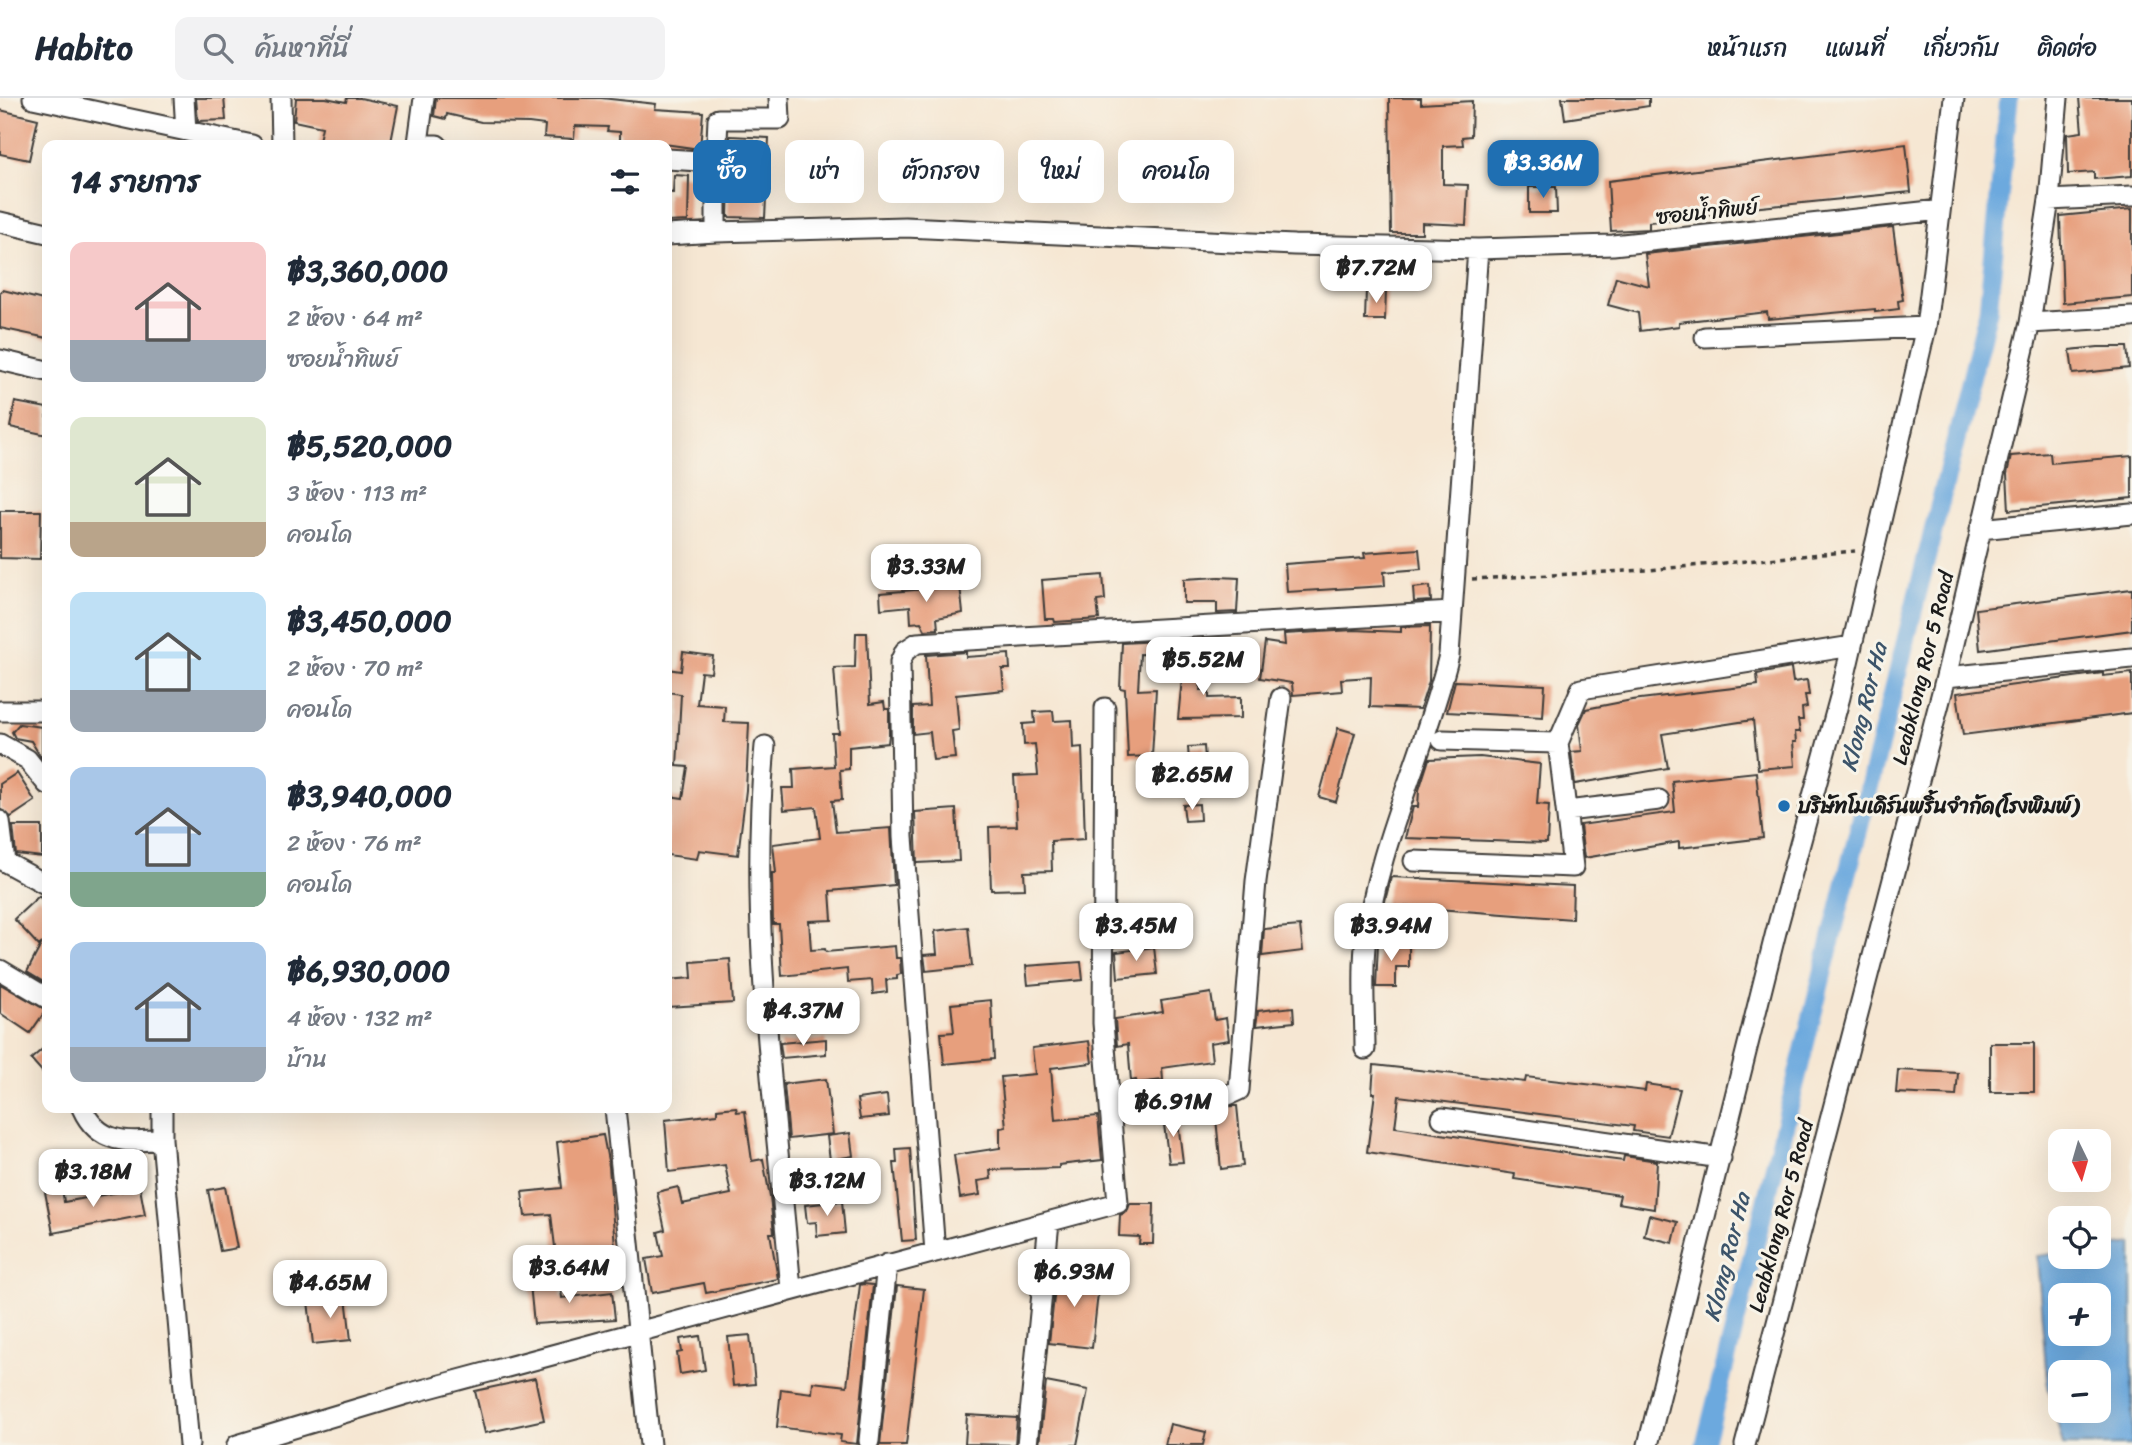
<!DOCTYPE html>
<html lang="th">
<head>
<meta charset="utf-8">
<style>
  :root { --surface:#fff; --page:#f2f2f3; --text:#1f2937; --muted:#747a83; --line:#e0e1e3; --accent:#1f6fb2 }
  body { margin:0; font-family:Sriracha,"Playpen Sans Thai",sans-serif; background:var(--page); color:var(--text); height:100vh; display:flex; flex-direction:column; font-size:26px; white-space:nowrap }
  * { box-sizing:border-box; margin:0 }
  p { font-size:23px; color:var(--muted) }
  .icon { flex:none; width:38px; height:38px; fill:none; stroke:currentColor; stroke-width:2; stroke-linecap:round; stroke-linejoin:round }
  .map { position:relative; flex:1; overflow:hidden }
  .side { position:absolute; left:42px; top:42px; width:630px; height:973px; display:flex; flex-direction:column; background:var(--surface); border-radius:14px; box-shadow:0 7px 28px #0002 }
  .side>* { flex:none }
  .top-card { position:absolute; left:693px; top:42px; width:665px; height:63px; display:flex; gap:14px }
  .needle { width:46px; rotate:175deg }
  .buttons { position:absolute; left:2048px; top:1031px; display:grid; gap:14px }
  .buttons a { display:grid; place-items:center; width:63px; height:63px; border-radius:14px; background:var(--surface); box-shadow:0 7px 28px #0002; font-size:35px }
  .price { position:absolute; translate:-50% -60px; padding:0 16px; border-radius:14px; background:#fff; color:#222; font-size:23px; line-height:46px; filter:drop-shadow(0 2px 4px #0008) }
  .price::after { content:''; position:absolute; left:50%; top:42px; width:21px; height:16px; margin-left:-10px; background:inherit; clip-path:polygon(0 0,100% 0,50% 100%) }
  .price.current { background:var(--accent); color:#fff }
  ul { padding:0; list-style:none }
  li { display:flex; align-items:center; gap:21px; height:175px; padding:0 28px }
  li span { display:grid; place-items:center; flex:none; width:196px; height:140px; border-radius:14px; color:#555 }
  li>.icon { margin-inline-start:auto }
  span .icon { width:84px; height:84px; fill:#fffc; stroke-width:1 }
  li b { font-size:30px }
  h2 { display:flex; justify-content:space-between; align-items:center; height:84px; padding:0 28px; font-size:30px }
  .tag { padding:0 24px; border-radius:14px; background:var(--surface); box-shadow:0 7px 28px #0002; font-size:24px; line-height:63px }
  .tag.current { background:var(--accent); color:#fff }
  header { display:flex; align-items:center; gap:42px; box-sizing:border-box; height:98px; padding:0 35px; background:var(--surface); border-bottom:2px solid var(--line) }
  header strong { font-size:33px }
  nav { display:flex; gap:38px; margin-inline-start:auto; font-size:24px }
  .search { width:490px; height:63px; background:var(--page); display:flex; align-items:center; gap:18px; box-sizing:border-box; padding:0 24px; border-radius:14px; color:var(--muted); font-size:26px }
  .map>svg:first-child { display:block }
</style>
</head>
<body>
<header>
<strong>Habito</strong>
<div class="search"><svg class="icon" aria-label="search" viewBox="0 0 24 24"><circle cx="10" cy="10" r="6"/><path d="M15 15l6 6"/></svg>ค้นหาที่นี่</div>
<nav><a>หน้าแรก</a><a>แผนที่</a><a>เกี่ยวกับ</a><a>ติดต่อ</a></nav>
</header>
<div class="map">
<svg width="2132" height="1347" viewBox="0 0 2132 1347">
  <rect width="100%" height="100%" fill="#f7f3e8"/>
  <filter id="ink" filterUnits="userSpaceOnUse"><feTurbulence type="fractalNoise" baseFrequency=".0143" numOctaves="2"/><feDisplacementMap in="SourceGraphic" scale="14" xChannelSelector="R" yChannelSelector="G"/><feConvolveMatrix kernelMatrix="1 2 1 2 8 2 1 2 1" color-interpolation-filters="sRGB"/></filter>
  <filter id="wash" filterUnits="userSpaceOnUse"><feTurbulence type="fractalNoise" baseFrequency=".00686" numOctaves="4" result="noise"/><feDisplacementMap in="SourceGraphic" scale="28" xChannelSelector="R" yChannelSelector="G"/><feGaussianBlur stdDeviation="1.57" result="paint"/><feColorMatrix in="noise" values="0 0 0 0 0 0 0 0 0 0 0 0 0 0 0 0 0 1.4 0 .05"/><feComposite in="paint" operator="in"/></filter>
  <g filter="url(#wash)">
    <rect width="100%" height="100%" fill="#f6e7d3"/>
    <path fill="#6ca9de" stroke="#44627d" stroke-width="2" fill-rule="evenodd" d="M2132 1145V1347H2063L2047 1283 2037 1158 2060 1155V1158H2098V1150ZM2060 1197H2098V1236H2060ZM2060 1274H2098V1312H2060Z"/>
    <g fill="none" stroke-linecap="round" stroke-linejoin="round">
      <path stroke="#6ca9de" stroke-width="19" d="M1705 1347 1988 213 2009 0"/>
    </g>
    <g id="blocks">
      <path fill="#e79f7d" d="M196 0H224L226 22 198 23Z
        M296 0H326L346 4 347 0H360L398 8 391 44 382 42 381 47H318L322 29 294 23Z
        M436 0H601L656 6 655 11 703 14 700 51 643 43 620 45V34L607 33 608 29 575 28 574 41 544 39 545 27 529 25 481 24 447 16 446 21 434 18Z
        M1389 0H1421V6L1472 3 1471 38 1462 39 1463 47 1443 48V86L1468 87 1466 127 1422 125V135H1391Z
        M1562 0H1649V8L1565 21Z
        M2079 0H2132V78L2094 81V74L2068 76 2067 36 2082 34Z
        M0 12 38 21 29 62 0 56Z
        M730 38 769 40 765 120 728 119Z
        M1906 46 1911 94 1722 113V116L1649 124V131L1611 133 1608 83Z
        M674 77 689 78 688 123 667 124V94L673 95Z
        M1529 89H1556L1557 115H1529Z
        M2132 111V199L2063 205 2060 118Z
        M1893 129 1903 202 1898 203 1899 211 1875 214V211L1768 221 1767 214 1679 224V228L1640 233 1638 215 1608 207 1616 179 1649 188 1645 156Z
        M3 192 47 203V240L0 230V194Z
        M1366 192H1386L1385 222H1365Z
        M2098 249H2127L2129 270 2073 276 2070 252Z
        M15 304 47 310V337L10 329Z
        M2050 355 2051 365 2132 358V400L2009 412 2007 376 2011 358Z
        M0 413H41L40 461 0 460Z
        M1419 451 1421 471 1384 474 1385 488 1287 494 1285 466 1365 460 1364 455Z
        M1103 477 1105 502 1097 503 1099 521 1055 524 1054 521H1045L1042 482Z
        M1219 479 1239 480 1237 514 1217 515V505H1184V481Z
        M960 488 963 515 937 520 938 531 925 532 921 524 911 525 910 508 881 511 880 495Z
        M1430 488 1431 503 1414 504 1413 490Z
        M2132 491V532L1980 552 1976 511Z
        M1430 528 1429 583 1420 611 1370 609 1371 579 1341 581 1342 593 1293 597 1292 585 1260 580 1265 544 1285 547 1284 536 1354 532 1401 534V529Z
        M856 535H867L870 606 884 604 885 611H889V637L888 645 849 649V671L840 672 842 702 832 703 836 734 891 730 894 787 830 793 832 822 809 823 811 852 825 851 826 854 895 848 896 860H900L901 876 897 877V881L886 882 887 894 873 896 872 882 848 884 847 871 782 878 779 826H773L772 775H776L773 746 820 740 816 709 784 712 782 690H794L793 671 834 668 832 635H839L834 570 855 569Z
        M1158 543V557L1140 556 1138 592 1156 591 1152 658 1128 659 1125 591 1120 590 1122 545Z
        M683 554 713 558 711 575 701 574 697 606 725 608 724 624 749 625 746 692 738 757 699 752 697 761 667 757 669 698 683 700 688 669 677 668 681 596 667 594V571L681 573Z
        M966 554V559L1009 556 1010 571H1002L1004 592 956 597 959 632 952 633 955 660 933 662 930 634 913 636V609L929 608 926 557Z
        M1184 560 1203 562 1200 592H1209V600L1241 599V620L1178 621Z
        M1791 570 1793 584 1807 582 1809 597H1805L1807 609 1802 610 1803 622H1798L1800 634H1795L1796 644H1793L1795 668 1758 671 1753 622 1662 636 1668 670 1575 686 1571 654 1582 653 1579 626 1586 611 1632 602 1758 587 1757 576Z
        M2103 575V578L2132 575V615L1963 637 1957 595Z
        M1455 583 1545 587 1543 619 1447 614Z
        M1053 613 1054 623 1072 622 1073 650 1082 649 1085 741 1051 743 1052 773 1024 774 1025 791 991 792 989 729 1017 728 1014 678 1038 677 1035 646 1024 647 1023 626 1035 625 1034 614Z
        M19 626 42 629V661L31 643 15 640 12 634Z
        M1338 630 1355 635 1336 704 1319 699Z
        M1204 648 1205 661 1189 663 1188 649Z
        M1480 659 1540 666 1537 706 1549 707 1547 745 1405 740 1413 709H1418L1419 692 1429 661Z
        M1756 674 1763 740 1679 750V744L1584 760 1580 727 1675 714 1672 683Z
        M17 675 35 703 11 719 0 711V686Z
        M1199 706 1200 722 1185 723 1183 707Z
        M956 711 959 763 917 765 915 714Z
        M13 728H42V759L16 756Z
        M1391 779 1573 788 1572 821 1384 807Z
        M39 798 47 807V886L27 874 42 845 39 848 14 821Z
        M1300 828 1303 853 1262 858 1264 831Z
        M968 829 972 868 926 873 924 857 937 856 935 833Z
        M1378 846H1409V869H1396V889H1376Z
        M1154 849 1157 876 1118 880 1116 854Z
        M730 861 733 905 667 909V882L692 880 691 864Z
        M1081 864 1083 882 1028 887 1026 868Z
        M0 886 46 912 30 935 0 915Z
        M1211 895 1215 922 1226 920 1229 942 1210 945 1212 963 1162 970 1163 982 1137 985 1136 982 1131 983 1128 946 1117 948 1115 921 1163 914 1161 903Z
        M991 902 994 961 944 966 941 935 954 934 951 906Z
        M1293 909 1294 924 1256 928 1258 913Z
        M826 941V956L782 960 780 945Z
        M1089 943 1092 965 1051 970 1055 1022 1098 1018 1102 1062 1059 1067V1070L990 1072 991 1081 978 1083 980 1097 960 1100 954 1057 1000 1050V1030L1006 1029 1001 979 1035 976 1032 950Z
        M1990 945H2034V994H1990Z
        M47 947V979L31 961Z
        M1374 967 1525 984 1526 979 1645 993 1646 986 1680 991 1668 1038 1633 1033 1634 1028 1399 998 1395 1029 1592 1059 1623 1063 1624 1058 1657 1063 1654 1111 1618 1105 1620 1097 1514 1081 1515 1076 1367 1054 1375 995H1372Z
        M1898 972 1958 975 1956 998 1896 995Z
        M826 981 833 1036 789 1041 784 986Z
        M887 997 889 1018 860 1021 857 1001Z
        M1233 1008H1237L1243 1068 1221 1071 1215 1010Z
        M736 1009 737 1014 745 1013 752 1063 763 1061 770 1099 774 1135H770L778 1181 706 1195 704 1185 652 1195 646 1161 663 1158 658 1134 665 1132 657 1094 678 1089 682 1106 731 1096 725 1067 669 1074 665 1022 717 1016V1011Z
        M1177 1017 1183 1064 1169 1065 1163 1019Z
        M850 1035 853 1058 830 1062 827 1038Z
        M603 1037 609 1068 615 1149 556 1157 551 1116 525 1118 522 1094 562 1090 557 1044Z
        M910 1050 916 1142 902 1143 894 1065H897L896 1051Z
        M225 1089 237 1150 220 1153 208 1092Z
        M62 1090 64 1104 140 1090 145 1117 53 1135 45 1094Z
        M842 1103 845 1135 817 1138 816 1124 807 1125 805 1107Z
        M1130 1106H1154L1153 1146H1139L1140 1139 1119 1138 1120 1117 1127 1114Z
        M1649 1117 1678 1124 1673 1145 1644 1138Z
        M1057 1172 1100 1177 1092 1250 1049 1245Z
        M560 1184 562 1200 612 1194 615 1221 534 1226 530 1186Z
        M863 1186 873 1187 857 1346 840 1344 841 1337 777 1329 781 1291 812 1295 813 1284 847 1288 860 1187Z
        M897 1188 924 1191 906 1347H880Z
        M346 1199 351 1242 313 1246 308 1203Z
        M750 1237 755 1286 733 1288 728 1239Z
        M700 1238 705 1272 680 1276 677 1255 682 1254 680 1241Z
        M535 1280 544 1322 485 1335 475 1293Z
        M1046 1284 1088 1292 1077 1347H1039Z
        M967 1317 1017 1320 1015 1347 965 1346Z
        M1170 1326 1206 1334 1203 1347H1165Z"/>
    </g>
  </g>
  <g filter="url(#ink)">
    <use href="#blocks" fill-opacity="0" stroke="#3d3a37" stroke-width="2"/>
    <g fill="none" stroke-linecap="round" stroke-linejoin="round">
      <defs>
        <path id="minor" d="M33 0 252 47
          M184 0 186 33
          M281 0 282 47
          M418 45 424 0
          M417 47H437
          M667 61 716 64 718 21H780L779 0
          M716 64V134L905 129 1294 147 1478 151 1613 147 1940 112
          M2049 102 2132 98
          M0 124 47 135
          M667 137 716 134
          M2030 225 2132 219
          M1705 239 1926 229
          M0 262 47 273
          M1980 431 2132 416
          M1946 579 2132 560
          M0 613H47
          M1442 642 1558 645
          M0 646 27 661 47 686
          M765 648C748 828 776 1012 791 1192
          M1567 713 1659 702
          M0 723 5 764 47 787
          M1414 763 1573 769 1558 645 1581 591 1852 548
          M0 872 47 900
          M1365 951C1365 917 1362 882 1365 849 1376 749 1425 655 1449 557L1478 151
          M1110 1007 1228 997 1239 992 1256 783 1281 600
          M82 1010C98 1046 127 1045 162 1041
          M162 1010V1041L189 1347
          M615 1010 650 1347
          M1442 1020 1721 1060
          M935 1154 903 739 900 564 905 553 917 545 1452 514
          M869 1343 887 1166
          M237 1347 407 1296 1118 1105 1103 925 1105 610
          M1027 1347 1049 1124
          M1648 1347 1776 834 1840 599 1926 229 1954 0
          M1745 1347 1946 579 2030 225 2049 102 2058 0"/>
      </defs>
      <use href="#minor" stroke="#3d3a37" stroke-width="23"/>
      <path stroke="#3d3a37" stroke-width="3.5" stroke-dasharray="5 5" stroke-linecap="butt" d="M1472 481 1648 472 1855 453"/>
      <use href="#minor" stroke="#fff" stroke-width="19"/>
    </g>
  </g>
  <circle fill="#1f6fb2" stroke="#f7f3e8" stroke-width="2.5" cx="1784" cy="708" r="7"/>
  <g text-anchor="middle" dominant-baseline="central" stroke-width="6" stroke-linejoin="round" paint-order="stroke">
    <g font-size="21" fill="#1c1c1c" stroke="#f7f3e8">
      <text transform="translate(1707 114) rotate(-6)">ซอยน้ำทิพย์</text>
      <text transform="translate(1923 570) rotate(-76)">Leabklong Ror 5 Road</text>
      <text transform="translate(1781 1118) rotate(-75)">Leabklong Ror 5 Road</text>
    </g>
    <g font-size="21" font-weight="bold" fill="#1c1c1c" stroke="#f7f3e8" text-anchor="start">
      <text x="1798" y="708">บริษัทโมเดิร์นพริ้นจำกัด(โรงพิมพ์)</text>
    </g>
    <g font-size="23" font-style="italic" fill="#3c546a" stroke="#f7f3e8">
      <text transform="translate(1864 609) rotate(-76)">Klong Ror Ha</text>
      <text transform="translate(1727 1159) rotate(-76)">Klong Ror Ha</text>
    </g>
  </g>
</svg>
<div class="buttons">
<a><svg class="needle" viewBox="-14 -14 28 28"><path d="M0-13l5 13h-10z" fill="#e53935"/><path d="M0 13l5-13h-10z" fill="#747a83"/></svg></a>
<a><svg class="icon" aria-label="locate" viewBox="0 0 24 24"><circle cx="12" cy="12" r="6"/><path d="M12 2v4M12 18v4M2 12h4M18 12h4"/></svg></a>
<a>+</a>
<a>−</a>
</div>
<b class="price current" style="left:1543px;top:102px">฿3.36M</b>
<b class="price" style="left:1376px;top:207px">฿7.72M</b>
<b class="price" style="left:926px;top:506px">฿3.33M</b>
<b class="price" style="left:1203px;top:599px">฿5.52M</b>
<b class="price" style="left:1192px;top:714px">฿2.65M</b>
<b class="price" style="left:1136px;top:865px">฿3.45M</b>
<b class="price" style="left:1391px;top:865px">฿3.94M</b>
<b class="price" style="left:803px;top:950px">฿4.37M</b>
<b class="price" style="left:1173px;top:1041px">฿6.91M</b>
<b class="price" style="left:93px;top:1111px">฿3.18M</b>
<b class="price" style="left:827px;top:1120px">฿3.12M</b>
<b class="price" style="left:569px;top:1207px">฿3.64M</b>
<b class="price" style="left:1074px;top:1211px">฿6.93M</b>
<b class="price" style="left:330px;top:1222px">฿4.65M</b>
<div class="top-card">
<a class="tag current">ซื้อ</a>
<a class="tag">เช่า</a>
<a class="tag">ตัวกรอง</a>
<a class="tag">ใหม่</a>
<a class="tag">คอนโด</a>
</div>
<section class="side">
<h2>14 รายการ<svg class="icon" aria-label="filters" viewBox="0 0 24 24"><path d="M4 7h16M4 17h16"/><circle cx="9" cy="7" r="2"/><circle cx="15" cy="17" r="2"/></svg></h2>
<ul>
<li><span style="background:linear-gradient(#f6c9c9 70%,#9aa5b1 0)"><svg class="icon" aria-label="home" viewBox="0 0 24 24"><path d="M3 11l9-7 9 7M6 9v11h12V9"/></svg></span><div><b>฿3,360,000</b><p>2 ห้อง · 64 m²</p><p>ซอยน้ำทิพย์</p></div></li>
<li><span style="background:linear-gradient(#dfe7d0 75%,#b9a48a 0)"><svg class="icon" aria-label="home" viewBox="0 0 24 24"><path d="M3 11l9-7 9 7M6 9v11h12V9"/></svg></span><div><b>฿5,520,000</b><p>3 ห้อง · 113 m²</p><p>คอนโด</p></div></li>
<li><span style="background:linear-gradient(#bfe0f5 70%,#9aa5b1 0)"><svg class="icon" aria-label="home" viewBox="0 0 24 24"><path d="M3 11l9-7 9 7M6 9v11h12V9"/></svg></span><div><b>฿3,450,000</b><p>2 ห้อง · 70 m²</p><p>คอนโด</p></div></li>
<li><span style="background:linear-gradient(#a9c7e8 75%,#7fa58c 0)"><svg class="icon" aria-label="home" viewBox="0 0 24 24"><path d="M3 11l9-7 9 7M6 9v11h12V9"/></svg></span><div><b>฿3,940,000</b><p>2 ห้อง · 76 m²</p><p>คอนโด</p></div></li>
<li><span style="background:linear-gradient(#a9c7e8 75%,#9aa5b1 0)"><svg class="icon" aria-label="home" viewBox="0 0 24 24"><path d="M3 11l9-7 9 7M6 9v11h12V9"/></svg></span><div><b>฿6,930,000</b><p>4 ห้อง · 132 m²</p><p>บ้าน</p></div></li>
</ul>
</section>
</div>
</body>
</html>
